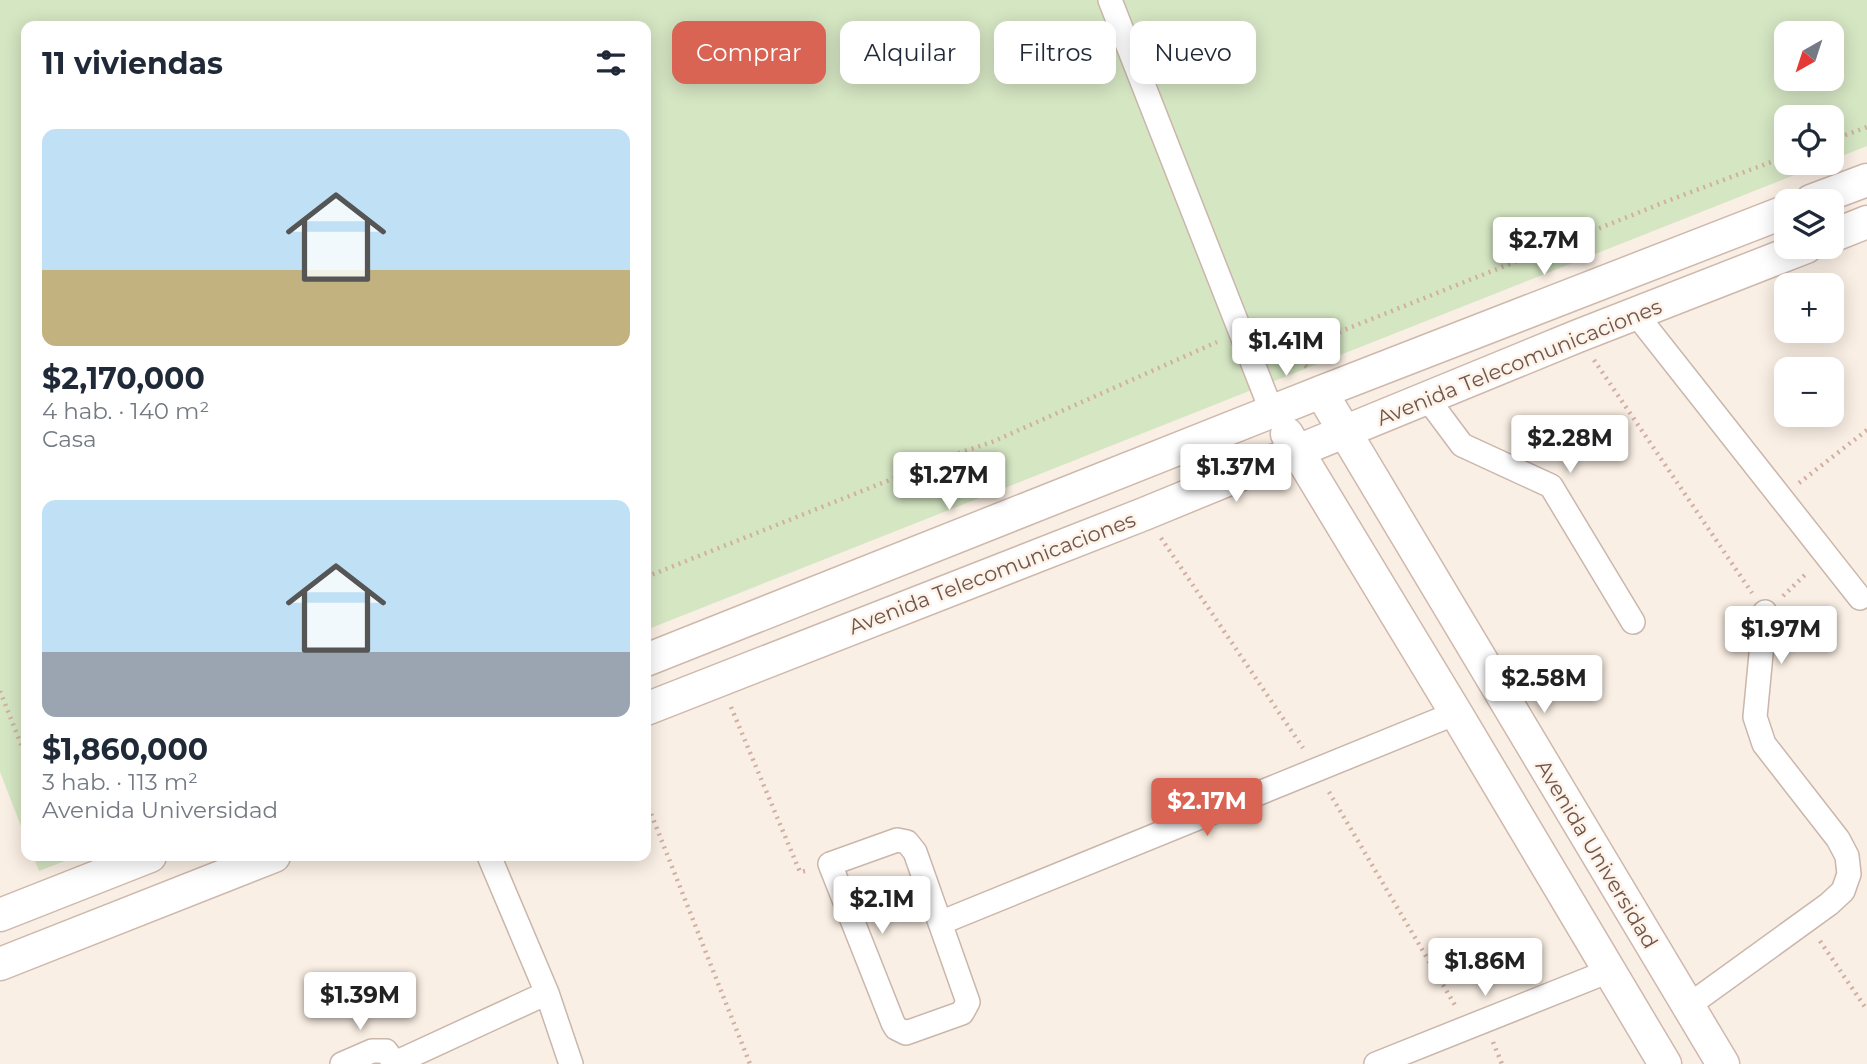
<!DOCTYPE html>
<html lang="es">
<head>
<meta charset="utf-8">
<style>
  :root { --surface:#fff; --page:#f2f2f3; --text:#1f2937; --muted:#747a83; --accent:#da6453 }
  body { margin:0; font-family:Montserrat,sans-serif; background:var(--page); color:var(--text); height:100vh; display:flex; flex-direction:column; font-size:26px; white-space:nowrap }
  * { box-sizing:border-box; margin:0 }
  p { font-size:23px; color:var(--muted) }
  .icon { flex:none; width:38px; height:38px; fill:none; stroke:currentColor; stroke-width:2; stroke-linecap:round; stroke-linejoin:round }
  .map { position:relative; flex:1; overflow:hidden }
  .drawer { position:absolute; left:21px; top:21px; width:630px; height:840px; display:flex; flex-direction:column; background:var(--surface); border-radius:14px; box-shadow:0 4px 18px #0003 }
  .drawer>* { flex:none }
  .top-card { position:absolute; left:672px; top:21px; width:665px; height:63px; display:flex; gap:14px }
  .needle { width:46px; rotate:219deg }
  .controls { position:absolute; left:1774px; top:21px; display:grid; gap:14px }
  .controls a { display:grid; place-items:center; width:70px; height:70px; border-radius:14px; background:var(--surface); box-shadow:0 4px 18px #0003; font-size:35px }
  .price { position:absolute; translate:-50% -60px; padding:0 16px; border-radius:7px; background:#fff; color:#222; font-size:23px; line-height:46px; filter:drop-shadow(0 2px 4px #0008) }
  .price::after { content:''; position:absolute; left:50%; top:42px; width:21px; height:16px; margin-left:-10px; background:inherit; clip-path:polygon(0 0,100% 0,50% 100%) }
  .price.current { background:var(--accent); color:#fff }
  ul { padding:0; list-style:none }
  li { display:grid; align-content:center; gap:14px; height:371px; padding:0 21px }
  li span { display:grid; place-items:center; height:217px; border-radius:14px; color:#555 }
  li>.icon { margin-inline-start:auto }
  span .icon { width:126px; height:126px; fill:#fffc; stroke-width:1 }
  li b { font-size:30px }
  h2 { display:flex; justify-content:space-between; align-items:center; height:84px; padding:0 21px; font-size:30px }
  .tag { padding:0 24px; border-radius:14px; background:var(--surface); box-shadow:0 4px 18px #0003; font-size:24px; line-height:63px }
  .tag.current { background:var(--accent); color:#fff }
  .map>svg:first-child { display:block }
</style>
</head>
<body>
<div class="map">
<svg width="1867" height="1064" viewBox="0 0 1867 1064">
  <rect width="100%" height="100%" fill="#faefe4"/>
  <path fill="#d5e6c3" fill-rule="evenodd" d="M0 0H1867V146L1832 160V117H1787V163H1825L646 630V26H26V839L0 772ZM1787 33H1832V79H1787Z
    M33 856H78L39 871Z"/>
  <g fill="none" stroke-linecap="round" stroke-linejoin="round">
    <defs>
      <path id="street" d="M1110 0 1272 412
        M1636 314 1860 598
        M1427 398 1462 445 1551 486 1633 622
        M897 840 907 842 915 852 968 1002 962 1013 906 1033 896 1028 893 1023 830 864Z
        M489 856 547 993 571 1064
        M940 923 1456 713
        M1688 1006 1829 904 1843 891 1849 874 1847 856 1838 839 1764 744 1755 717 1765 612
        M395 1063 547 993
        M342 1064 372 1051H386L395 1064
        M1376 1064 1609 971"/>
      <path id="secondary" d="M1811 201 1867 180
        M1832 236 1867 222
        M1321 392 1723 1064
        M1287 434 1456 713 1665 1064
        M646 660 1321 392 1787 211
        M646 709 1144 514 1578 336 1806 247
        M0 915 150 856
        M0 964 274 856"/>
    </defs>
    <use href="#street" stroke="#cab6ab" stroke-width="26"/>
    <use href="#secondary" stroke="#cfb8ac" stroke-width="35"/>
    <path stroke="#d1afa1" stroke-width="4.5" stroke-dasharray="2 5" stroke-linecap="butt" d="M1832 140 1867 127
      M1274 346 1289 352 1670 200 1787 156
      M1289 352 1307 367
      M1594 360 1752 593
      M1799 483 1867 430
      M1161 538 1303 748
      M646 577 950 456 992 442 1217 342
      M1783 596 1807 573
      M0 691 26 757
      M731 707 800 872 805 871
      M1329 792 1456 1007
      M646 801 750 1064
      M1820 941 1867 1010
      M1493 1042 1502 1064"/>
    <use href="#street" stroke="#fff" stroke-width="23"/>
    <use href="#secondary" stroke="#fff" stroke-width="32"/>
  </g>
  <g text-anchor="middle" dominant-baseline="central" stroke-width="5" stroke-linejoin="round" paint-order="stroke">
    <g font-size="21" fill="#70554c" stroke="#fdf3e9">
      <text transform="translate(1519 362) rotate(-22)">Avenida Telecomunicaciones</text>
      <text transform="translate(992 573) rotate(-21)">Avenida Telecomunicaciones</text>
      <text transform="translate(1597 854) rotate(59)">Avenida Universidad</text>
    </g>
  </g>
</svg>
<div class="controls">
<a><svg class="needle" viewBox="-14 -14 28 28"><path d="M0-13l5 13h-10z" fill="#e53935"/><path d="M0 13l5-13h-10z" fill="#747a83"/></svg></a>
<a><svg class="icon" aria-label="locate" viewBox="0 0 24 24"><circle cx="12" cy="12" r="6"/><path d="M12 2v4M12 18v4M2 12h4M18 12h4"/></svg></a>
<a><svg class="icon" aria-label="layers" viewBox="0 0 24 24"><path d="M12 4l9 5-9 5-9-5zM3 14l9 5 9-5"/></svg></a>
<a>+</a>
<a>−</a>
</div>
<b class="price" style="left:1544px;top:277px">$2.7M</b>
<b class="price" style="left:1286px;top:378px">$1.41M</b>
<b class="price" style="left:1570px;top:475px">$2.28M</b>
<b class="price" style="left:1236px;top:504px">$1.37M</b>
<b class="price" style="left:949px;top:512px">$1.27M</b>
<b class="price" style="left:1781px;top:666px">$1.97M</b>
<b class="price" style="left:1544px;top:715px">$2.58M</b>
<b class="price current" style="left:1207px;top:838px">$2.17M</b>
<b class="price" style="left:882px;top:936px">$2.1M</b>
<b class="price" style="left:1485px;top:998px">$1.86M</b>
<b class="price" style="left:360px;top:1032px">$1.39M</b>
<div class="top-card">
<a class="tag current">Comprar</a>
<a class="tag">Alquilar</a>
<a class="tag">Filtros</a>
<a class="tag">Nuevo</a>
</div>
<section class="drawer">
<h2>11 viviendas<svg class="icon" aria-label="filters" viewBox="0 0 24 24"><path d="M4 7h16M4 17h16"/><circle cx="9" cy="7" r="2"/><circle cx="15" cy="17" r="2"/></svg></h2>
<ul>
<li><span style="background:linear-gradient(#bfe0f5 65%,#c2b280 0)"><svg class="icon" aria-label="home" viewBox="0 0 24 24"><path d="M3 11l9-7 9 7M6 9v11h12V9"/></svg></span><div><b>$2,170,000</b><p>4 hab. · 140 m²</p><p>Casa</p></div></li>
<li><span style="background:linear-gradient(#bfe0f5 70%,#9aa5b1 0)"><svg class="icon" aria-label="home" viewBox="0 0 24 24"><path d="M3 11l9-7 9 7M6 9v11h12V9"/></svg></span><div><b>$1,860,000</b><p>3 hab. · 113 m²</p><p>Avenida Universidad</p></div></li>
</ul>
</section>
</div>
</body>
</html>
